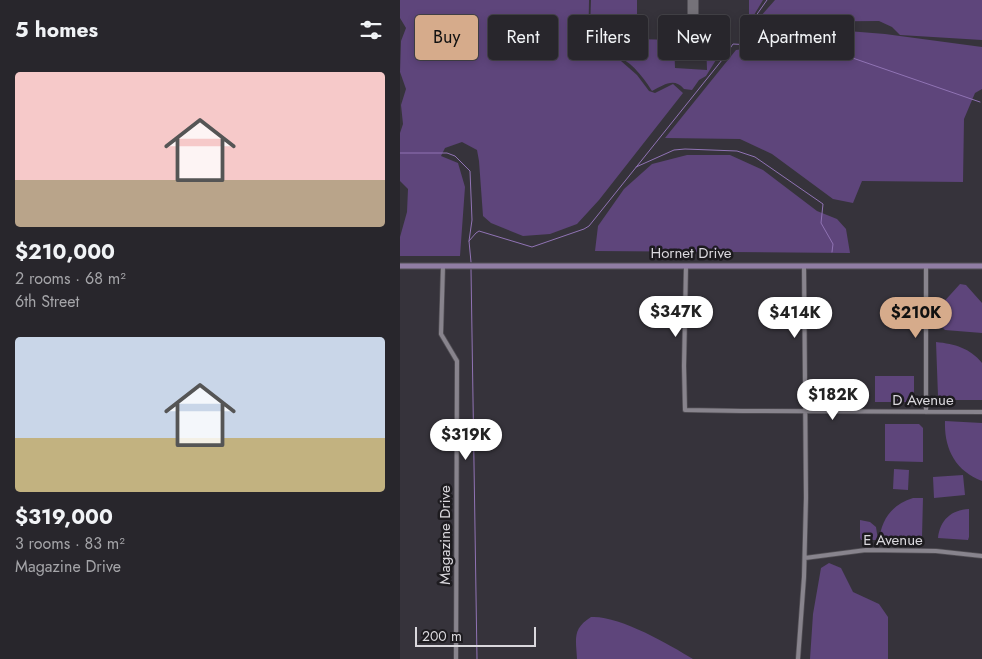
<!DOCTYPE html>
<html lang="en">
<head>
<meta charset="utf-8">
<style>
  :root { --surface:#28262c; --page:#302e34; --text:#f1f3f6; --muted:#a5a5a9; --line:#444348; --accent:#d6ab8b }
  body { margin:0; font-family:Jost,sans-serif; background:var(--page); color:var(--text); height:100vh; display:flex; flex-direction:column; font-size:19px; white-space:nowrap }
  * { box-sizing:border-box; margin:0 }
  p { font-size:16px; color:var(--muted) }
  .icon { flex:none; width:28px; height:28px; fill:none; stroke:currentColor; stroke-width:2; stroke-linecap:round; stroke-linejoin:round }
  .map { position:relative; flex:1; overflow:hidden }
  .side { display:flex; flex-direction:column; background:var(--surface); width:400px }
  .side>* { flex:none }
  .hud { position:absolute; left:15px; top:15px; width:475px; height:45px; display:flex; gap:10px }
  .scale { position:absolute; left:15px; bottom:12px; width:121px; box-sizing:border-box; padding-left:5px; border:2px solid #dad8dd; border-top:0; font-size:14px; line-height:18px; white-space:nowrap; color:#dad8dd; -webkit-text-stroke:4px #1d1b1f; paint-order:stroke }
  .price { position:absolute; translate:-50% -42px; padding:0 11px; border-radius:18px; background:#fff; color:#222; font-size:16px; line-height:32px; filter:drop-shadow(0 1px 2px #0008) }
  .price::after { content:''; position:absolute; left:50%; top:30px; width:15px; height:11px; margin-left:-8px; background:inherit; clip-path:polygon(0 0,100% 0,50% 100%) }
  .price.on { background:var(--accent); color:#111 }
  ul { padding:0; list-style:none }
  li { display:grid; align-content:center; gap:10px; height:265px; padding:0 15px }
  li span { display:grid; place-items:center; height:155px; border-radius:5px; color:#555 }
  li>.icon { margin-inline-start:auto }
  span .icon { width:90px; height:90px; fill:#fffc; stroke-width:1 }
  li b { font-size:21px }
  h2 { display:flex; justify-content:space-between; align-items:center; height:60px; padding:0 15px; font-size:21px }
  .pill { padding:0 18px; border-radius:5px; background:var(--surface); box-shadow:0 2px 8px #0003,0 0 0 1px var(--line); font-size:18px; line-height:45px }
  .pill.on { background:var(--accent); color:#111 }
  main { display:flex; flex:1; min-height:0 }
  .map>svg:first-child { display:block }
</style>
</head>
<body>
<main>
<section class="side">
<h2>5 homes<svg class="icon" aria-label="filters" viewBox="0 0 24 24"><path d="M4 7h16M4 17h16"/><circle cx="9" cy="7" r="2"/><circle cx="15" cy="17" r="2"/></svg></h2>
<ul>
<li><span style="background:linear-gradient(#f6c9c9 70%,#b9a48a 0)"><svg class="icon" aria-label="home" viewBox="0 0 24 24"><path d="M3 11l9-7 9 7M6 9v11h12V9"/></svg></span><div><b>$210,000</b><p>2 rooms · 68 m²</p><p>6th Street</p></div></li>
<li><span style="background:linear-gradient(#c9d6e8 65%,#c2b280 0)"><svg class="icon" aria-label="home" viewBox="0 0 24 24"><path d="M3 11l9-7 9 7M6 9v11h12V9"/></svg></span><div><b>$319,000</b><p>3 rooms · 83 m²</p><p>Magazine Drive</p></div></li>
</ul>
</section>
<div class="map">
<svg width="582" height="659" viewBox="0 0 582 659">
  <rect width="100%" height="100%" fill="#36333b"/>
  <path fill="#5e457b" d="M0 0H189L188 59 196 61H221L237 75 249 91 255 93 273 84 283 93 199 200 177 224 150 234 123 236 91 223 83 216 79 161 77 150 62 142 45 148 41 156 58 163 65 187 60 256H0V237L7 212 8 189 0 181V133L3 124 1 105 6 89 0 72 1 41 6 28 0 18Z
    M191 0H237V39L274 40 275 68 307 70 306 39H329L306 76 299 80 292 90 284 89C274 77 264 85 252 91 246 81 230 59 218 58 208 57 199 61 189 58Z
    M349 0H363L351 20H349Z
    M375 0H582V40L500 35 492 27 479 21 362 22 360 17Z
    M373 25 485 34 582 47V89L575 93 564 119 563 182 462 181 453 203 433 199 372 154 340 139 265 138 336 50 350 48Z
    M287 155H330L363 170 417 211 437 219 446 229 450 253 195 251 198 226 224 189 252 164Z
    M560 284 566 285 582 303V333L545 330 531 316Z
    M536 342C555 344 570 348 582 363V400H541L538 396Z
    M475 376H514V402H475Z
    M545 421 582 423V481C555 471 544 448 545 421Z
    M485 424H519L523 428V462L485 461Z
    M494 469 509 470 508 490 493 489Z
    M563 475 565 495 534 498 533 477Z
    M513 498H523L522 537 520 540 479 542C481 520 491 505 513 498Z
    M569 509V537L568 540 538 538C540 520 551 510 569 509Z
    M460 520 470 522 476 527 478 540H461L460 538Z
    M429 563 441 568 453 592 479 604 488 617V659H410L413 614 421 568Z
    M191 617C218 615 269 644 293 659H177C176 639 172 629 191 617Z"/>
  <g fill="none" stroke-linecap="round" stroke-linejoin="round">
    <path stroke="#9073b4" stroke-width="1" d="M353 30 363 29 386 35 580 102
      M0 153H47L55 156 70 171 72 220 69 241 71 262
      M236 167 274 150 285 149 337 151 355 157 423 204 421 223 433 244 432 252
      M69 241 76 233 79 231 132 247 184 229 189 226 322 60 333 44 351 45 354 42 353 20 367 0
      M71 269 77 659"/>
    <path stroke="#757279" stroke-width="11" d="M293 30V0"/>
    <defs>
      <path id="minor" d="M43 266 41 334 57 361 56 659
        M286 266 284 366 285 410 342 411 582 412
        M526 266V412
        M405 558 466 550 536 551 582 556
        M398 659 404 577 406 498 404 267"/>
      <path id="secondary" d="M0 266H582"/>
    </defs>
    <use href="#minor" stroke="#535056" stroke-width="5.5"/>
    <use href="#secondary" stroke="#535056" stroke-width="7"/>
    <use href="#minor" stroke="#88848d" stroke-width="4"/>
    <use href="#secondary" stroke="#907da4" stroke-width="5"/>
  </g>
  <g text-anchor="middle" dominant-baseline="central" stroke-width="5" stroke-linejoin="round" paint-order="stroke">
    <g font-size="15" fill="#dad8dd" stroke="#1d1b1f">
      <text x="291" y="253">Hornet Drive</text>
      <text x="523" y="400">D Avenue</text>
      <text transform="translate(45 535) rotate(-90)">Magazine Drive</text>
      <text x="493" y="540">E Avenue</text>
    </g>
  </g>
</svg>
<div class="scale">200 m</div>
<b class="price" style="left:276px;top:338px">$347K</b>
<b class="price" style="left:395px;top:339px">$414K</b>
<b class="price on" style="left:516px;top:339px">$210K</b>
<b class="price" style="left:433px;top:421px">$182K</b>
<b class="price" style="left:66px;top:461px">$319K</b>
<div class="hud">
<a class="pill on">Buy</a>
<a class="pill">Rent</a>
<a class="pill">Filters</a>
<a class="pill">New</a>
<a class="pill">Apartment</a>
</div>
</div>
</main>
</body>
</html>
